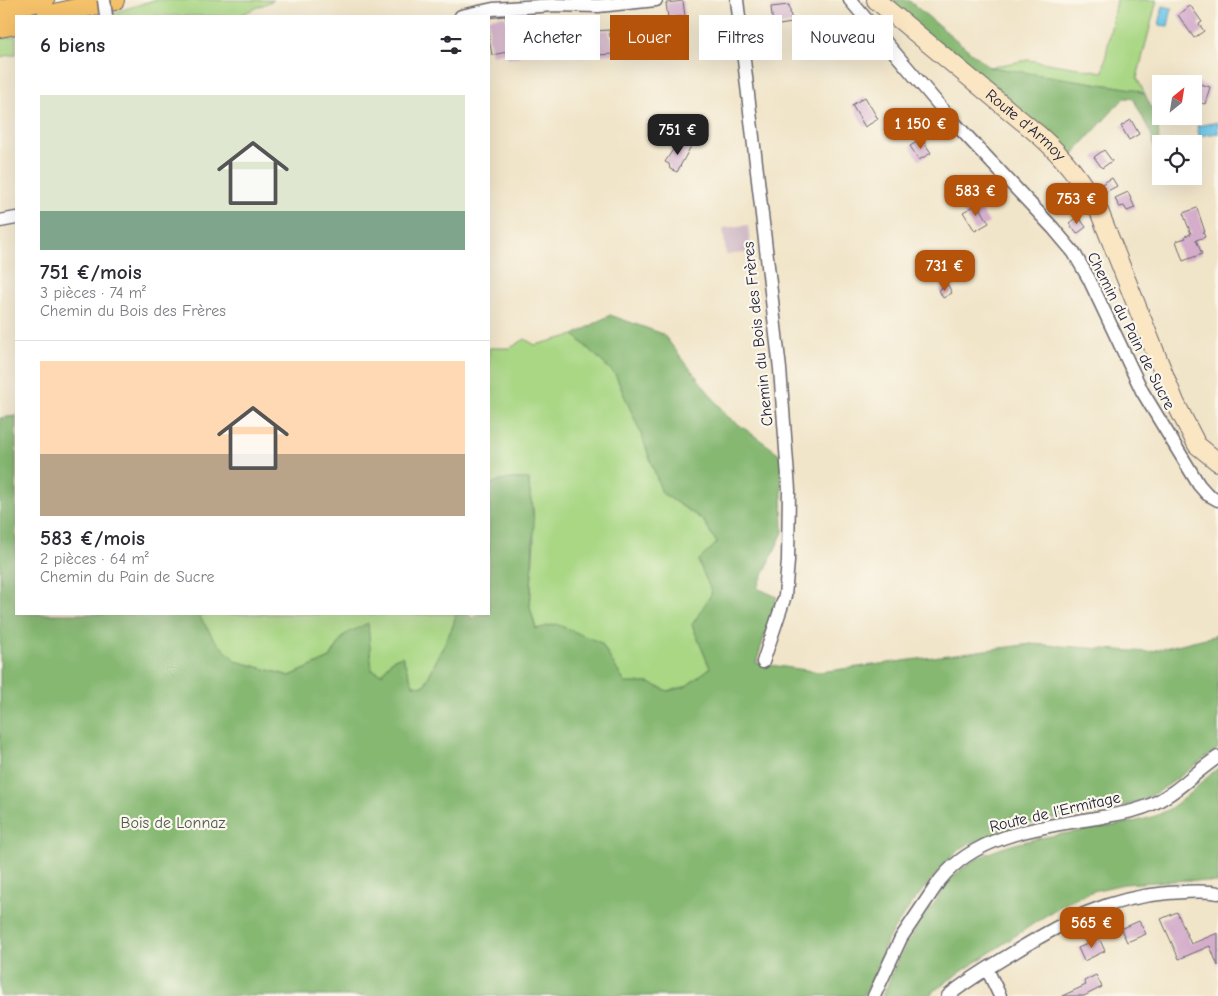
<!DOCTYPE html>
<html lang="fr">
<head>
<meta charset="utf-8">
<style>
  :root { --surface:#fff; --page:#f2f2f3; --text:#2b2b33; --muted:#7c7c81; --line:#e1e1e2; --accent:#b45309 }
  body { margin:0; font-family:"Comic Neue",sans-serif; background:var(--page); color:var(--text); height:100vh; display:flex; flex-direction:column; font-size:19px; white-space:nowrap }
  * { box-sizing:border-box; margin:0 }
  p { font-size:16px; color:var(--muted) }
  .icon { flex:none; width:28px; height:28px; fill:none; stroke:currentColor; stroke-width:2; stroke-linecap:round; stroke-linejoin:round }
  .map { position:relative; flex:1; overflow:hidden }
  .side { position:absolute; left:15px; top:15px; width:475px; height:600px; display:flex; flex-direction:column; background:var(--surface); border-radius:0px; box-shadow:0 5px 20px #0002 }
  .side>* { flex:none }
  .hud { position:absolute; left:505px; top:15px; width:475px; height:45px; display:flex; gap:10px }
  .needle { width:32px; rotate:30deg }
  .buttons { position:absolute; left:1152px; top:75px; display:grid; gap:10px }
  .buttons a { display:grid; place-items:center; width:50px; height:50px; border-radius:0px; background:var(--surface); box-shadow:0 5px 20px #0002; font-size:25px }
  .price { position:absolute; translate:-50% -42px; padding:0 11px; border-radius:10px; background:var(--accent); color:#fff; font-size:16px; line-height:32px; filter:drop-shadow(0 1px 2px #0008) }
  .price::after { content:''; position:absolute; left:50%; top:30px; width:15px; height:11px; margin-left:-8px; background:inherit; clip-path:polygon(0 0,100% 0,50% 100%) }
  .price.active { background:#222; color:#fff }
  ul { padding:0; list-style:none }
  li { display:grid; align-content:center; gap:10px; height:265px; padding:0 25px }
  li+li { border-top:1px solid var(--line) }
  li span { display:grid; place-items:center; height:155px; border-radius:0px; color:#555 }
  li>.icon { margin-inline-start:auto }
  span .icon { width:90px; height:90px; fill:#fffc; stroke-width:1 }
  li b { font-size:21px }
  h2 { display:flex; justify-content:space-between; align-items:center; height:60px; padding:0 25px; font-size:21px }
  .pill { padding:0 18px; border-radius:0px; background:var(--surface); box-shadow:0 5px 20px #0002; font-size:18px; line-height:45px }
  .pill.active { background:var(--accent); color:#fff }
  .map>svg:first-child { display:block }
</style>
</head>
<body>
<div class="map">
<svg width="1218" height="996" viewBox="0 0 1218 996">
  <rect width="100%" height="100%" fill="#fbf7ec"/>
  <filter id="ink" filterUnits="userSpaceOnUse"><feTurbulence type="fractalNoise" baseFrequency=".02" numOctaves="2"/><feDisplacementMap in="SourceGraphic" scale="10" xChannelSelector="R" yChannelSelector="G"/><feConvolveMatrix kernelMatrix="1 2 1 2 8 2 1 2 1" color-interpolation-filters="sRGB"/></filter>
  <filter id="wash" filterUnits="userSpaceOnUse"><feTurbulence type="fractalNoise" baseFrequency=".0096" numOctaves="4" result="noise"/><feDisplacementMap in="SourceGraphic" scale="20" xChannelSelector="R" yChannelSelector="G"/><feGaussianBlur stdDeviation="1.12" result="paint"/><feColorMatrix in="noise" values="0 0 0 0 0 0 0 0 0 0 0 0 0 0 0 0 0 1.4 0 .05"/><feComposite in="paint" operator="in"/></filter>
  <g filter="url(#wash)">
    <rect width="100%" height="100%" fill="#f1e5c9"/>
    <path fill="#d2bdc7" d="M748 225 751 252 726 255 723 228Z"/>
    <path fill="#a9d784" stroke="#667c60" d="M154 0H274L238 16H113V13Z
      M1116 0H1157L1137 78 1145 94 1133 89 989 67 1028 60 1103 72Z
      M16 36V54L0 57V39Z
      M574 335 615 374 642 436 662 493 703 520 717 543 712 593 693 626 710 668 685 687 668 691 649 683 625 684 601 643 536 629 530 607 534 541 533 505 530 498 529 479H510L489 484V348H510L525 339 535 345Z
      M198 614H456L453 626 424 686 413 685 402 656 392 660 382 674 372 670 344 635 330 658 290 676 236 661 214 639Z"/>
    <path fill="#86b872" stroke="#546d56" d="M886 0H908L989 67 1133 89 1145 94C1155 117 1162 126 1157 151H1154L1152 136 1133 98H1124L1071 156Z
      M610 315 663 334 727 416 781 455 783 532 757 588 777 597 756 663 820 672 1031 644 1148 652 1218 635V749C1188 768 1164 794 1128 805 1115 809 1101 810 1087 812 1053 819 1017 824 984 838 978 841 970 843 963 847 947 857 895 923 887 941 879 960 875 979 863 996H0V418L16 416V614H198L214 639 236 661 290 676 330 658 344 635 368 623 372 670 382 674 392 660 402 656 413 685 424 686 453 626 456 614H469L472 619 476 614H489V484L510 479H528L534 522 530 607 536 629 556 624 601 643 625 683H649L668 691 685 687 710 668 692 625 712 593 698 561 717 543 703 520 662 493 642 436 615 374 574 335Z
      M1218 768V883L1189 880 1124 884 1093 891 1066 902 940 986 929 996H882C889 984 892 970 899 958 909 938 922 919 936 901 941 894 945 885 951 879 996 830 1095 836 1155 816 1177 808 1200 783 1218 768Z"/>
    <path fill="#69c5e7" stroke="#467491" d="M1163 6 1172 8 1168 26 1159 25Z
      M1218 122V134L1217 133 1199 136 1197 126Z"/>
    <g id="blocks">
      <path fill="#d4adcb" d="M683 1 685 16 668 18 666 3Z
        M789 5 792 23 773 26 771 7Z
        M1190 5 1202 22 1199 24 1204 31 1194 38 1178 15Z
        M505 16 511 33 514 32 520 56 508 59 507 52 492 55 489 39V18Z
        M609 30 610 37H612L614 54 597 55 595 31Z
        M1194 82 1210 87 1205 104 1197 102 1198 98 1194 97Z
        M865 97 878 119 865 127 852 105Z
        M1131 120 1139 134 1129 140 1121 126Z
        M922 139 931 153 919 160 910 146Z
        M679 140 691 146 677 172 670 169 669 164 665 162Z
        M1104 150 1112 161 1102 168 1094 157Z
        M1112 178 1117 186 1104 193 1100 185Z
        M1128 192 1135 208 1127 211 1124 206 1119 207 1115 198Z
        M978 204 989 223 975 231 963 212Z
        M1197 208 1205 232H1203L1205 237 1196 240 1202 254 1183 261 1176 241 1186 238 1185 236 1191 234 1183 213Z
        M1078 216 1086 227 1077 234 1069 223Z
        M948 285 952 293 943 298 939 290Z
        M1177 912 1191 944 1218 933V966L1210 946 1179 959 1161 919Z
        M1139 921 1146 934 1127 942 1121 929Z
        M1099 938 1105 951 1084 961 1078 948Z
        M1096 975 1102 987 1084 996H1062L1086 985 1084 981Z"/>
    </g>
  </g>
  <g filter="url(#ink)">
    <use href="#blocks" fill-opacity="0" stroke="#6a666d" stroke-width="1"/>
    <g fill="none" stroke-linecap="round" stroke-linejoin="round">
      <defs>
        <path id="minor" d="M737 0 780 369 789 490 788 561 785 596 763 662
          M850 0 950 118 1053 228 1074 253 1089 279 1142 391 1199 485 1207 494 1218 500
          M461 16 493 9 555 5 598 6 656 0
          M0 221 16 218
          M987 969 1000 996
          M874 996 901 938 940 880C978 832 1046 827 1102 817 1118 814 1135 812 1150 805 1176 794 1195 772 1218 757
          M948 996C969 979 993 965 1016 951 1067 920 1107 898 1168 893 1185 892 1202 890 1218 893"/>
        <g id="secondary">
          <path id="s1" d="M876 0 1040 136C1065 158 1083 182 1099 211L1175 402 1197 445 1218 462"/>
        </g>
        <path id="trunk" d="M0 10 44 0
          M47 16 114 0
          M0 27 16 24"/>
      </defs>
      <use href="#minor" stroke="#6a666d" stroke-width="15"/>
      <use href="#secondary" stroke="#6a666d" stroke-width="20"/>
      <use href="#trunk" stroke="#6a666d" stroke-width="22"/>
      <use href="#minor" stroke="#fff" stroke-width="12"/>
      <use href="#secondary" stroke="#fbe6c4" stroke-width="18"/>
      <use href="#trunk" stroke="#f5c16b" stroke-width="20"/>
      <defs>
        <path id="minor-bridge" d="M104 0 106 16"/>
      </defs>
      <use href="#minor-bridge" stroke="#6a666d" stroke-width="15" stroke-linecap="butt"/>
      <use href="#minor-bridge" stroke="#fff" stroke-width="12"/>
    </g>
  </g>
  <g text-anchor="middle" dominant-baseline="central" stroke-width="4.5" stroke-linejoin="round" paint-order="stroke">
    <g font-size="16" fill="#22223b" stroke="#fbf7ec">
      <text stroke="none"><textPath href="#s1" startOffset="195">Route d'Armoy</textPath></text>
      <text transform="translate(1131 331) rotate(63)">Chemin du Pain de Sucre</text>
      <text transform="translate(758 334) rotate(-96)">Chemin du Bois des Frères</text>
      <text transform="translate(1055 812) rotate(-13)">Route de l'Ermitage</text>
    </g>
    <g font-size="16" fill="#4a5851" stroke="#fbf7ec">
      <text x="173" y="823">Bois de Lonnaz</text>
    </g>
  </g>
</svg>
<div class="buttons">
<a><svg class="needle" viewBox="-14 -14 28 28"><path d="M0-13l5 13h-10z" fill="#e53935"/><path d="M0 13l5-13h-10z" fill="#7c7c81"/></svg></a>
<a><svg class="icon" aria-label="locate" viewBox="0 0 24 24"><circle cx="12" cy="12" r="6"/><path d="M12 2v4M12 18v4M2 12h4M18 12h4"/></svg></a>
</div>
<b class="price" style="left:921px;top:150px">1 150 €</b>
<b class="price active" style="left:678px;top:156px">751 €</b>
<b class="price" style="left:976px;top:217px">583 €</b>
<b class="price" style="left:1077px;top:225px">753 €</b>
<b class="price" style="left:945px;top:292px">731 €</b>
<b class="price" style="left:1092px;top:949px">565 €</b>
<div class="hud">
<a class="pill">Acheter</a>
<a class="pill active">Louer</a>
<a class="pill">Filtres</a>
<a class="pill">Nouveau</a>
</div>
<section class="side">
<h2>6 biens<svg class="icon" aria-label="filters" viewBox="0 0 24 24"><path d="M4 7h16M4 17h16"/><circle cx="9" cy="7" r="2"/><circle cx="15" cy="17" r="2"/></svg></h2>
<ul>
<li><span style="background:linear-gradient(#dfe7d0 75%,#7fa58c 0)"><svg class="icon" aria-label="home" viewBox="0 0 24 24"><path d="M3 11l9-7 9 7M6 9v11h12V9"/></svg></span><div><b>751 €/mois</b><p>3 pièces · 74 m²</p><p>Chemin du Bois des Frères</p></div></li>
<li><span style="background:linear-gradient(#ffd9b3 60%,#b9a48a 0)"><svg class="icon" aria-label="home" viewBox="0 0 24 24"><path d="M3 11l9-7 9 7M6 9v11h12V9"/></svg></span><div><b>583 €/mois</b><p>2 pièces · 64 m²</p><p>Chemin du Pain de Sucre</p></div></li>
</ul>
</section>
</div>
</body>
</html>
